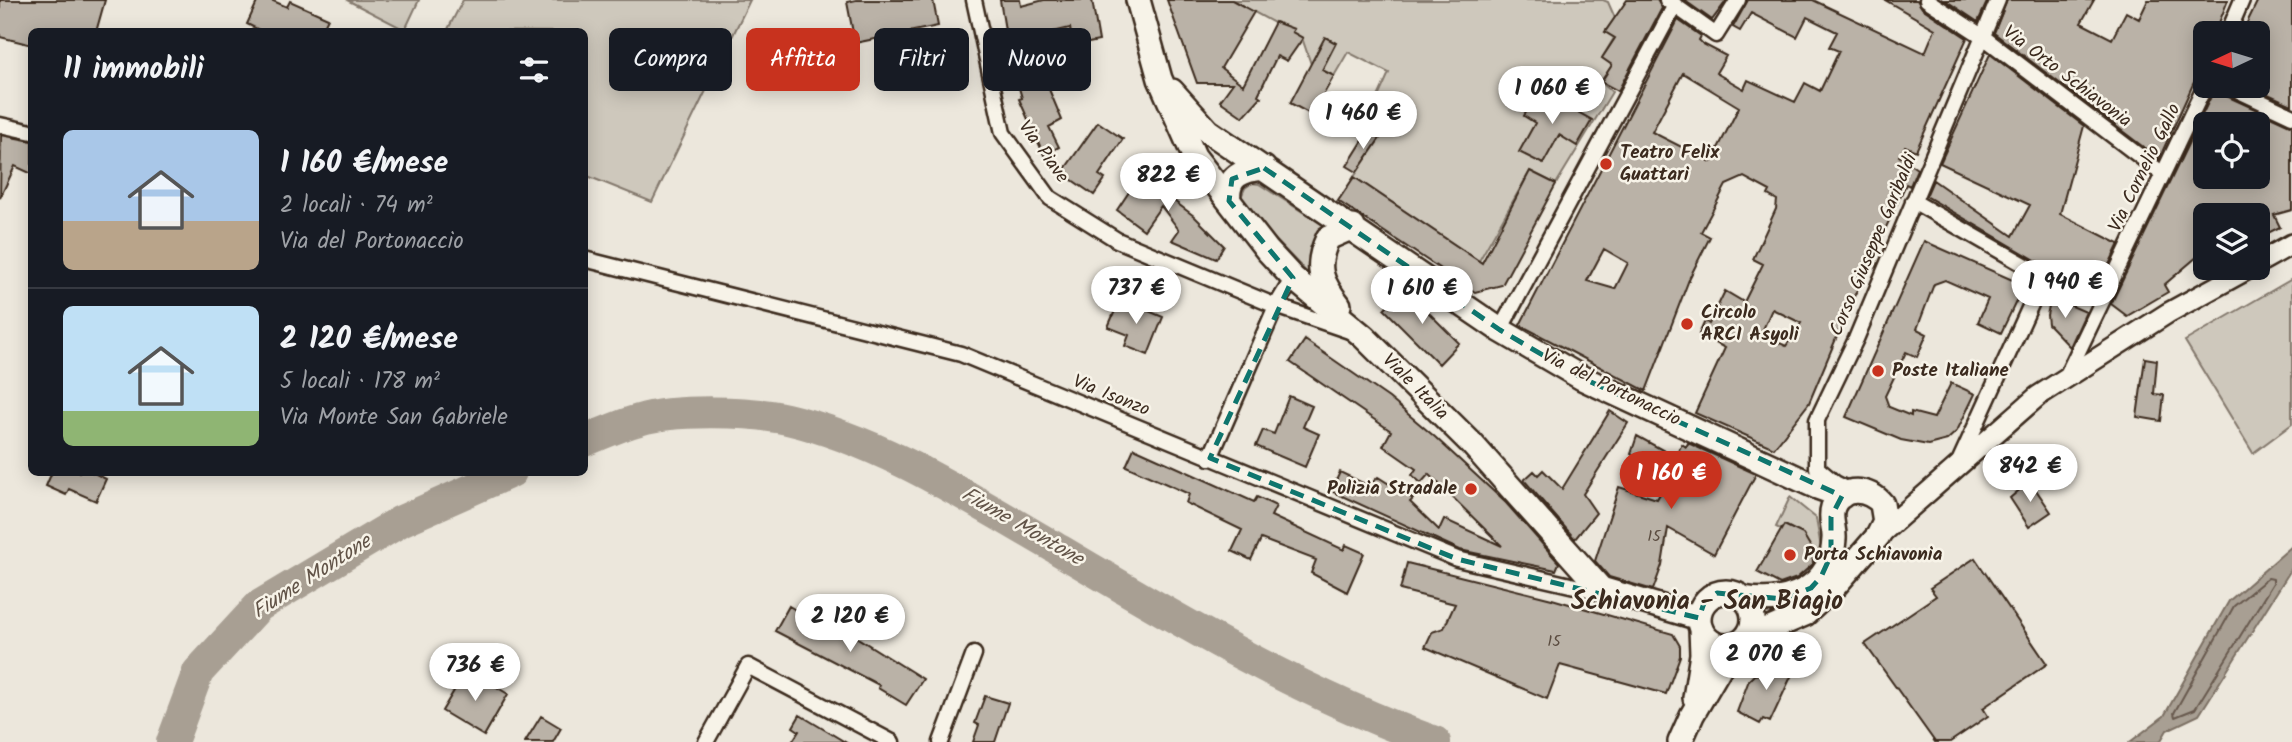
<!DOCTYPE html>
<html lang="it">
<head>
<meta charset="utf-8">
<style>
  :root { --surface:#171b24; --page:#242831; --text:#f1f3f6; --muted:#9ea1a6; --line:#363941; --accent:#c8321e }
  body { margin:0; font-family:Kalam,sans-serif; background:var(--page); color:var(--text); height:100vh; display:flex; flex-direction:column; font-size:26px; white-space:nowrap }
  * { box-sizing:border-box; margin:0 }
  p { font-size:23px; color:var(--muted) }
  .icon { flex:none; width:38px; height:38px; fill:none; stroke:currentColor; stroke-width:2; stroke-linecap:round; stroke-linejoin:round }
  .map { position:relative; flex:1; overflow:hidden }
  .details { position:absolute; left:28px; top:28px; width:560px; height:448px; display:flex; flex-direction:column; background:var(--surface); border-radius:10px; box-shadow:0 4px 18px #0003 }
  .details>* { flex:none }
  .banner { position:absolute; left:609px; top:28px; width:665px; height:63px; display:flex; gap:14px }
  .needle { width:46px; rotate:266deg }
  .tools { position:absolute; left:2193px; top:21px; display:grid; gap:14px }
  .tools a { display:grid; place-items:center; width:77px; height:77px; border-radius:10px; background:var(--surface); box-shadow:0 4px 18px #0003; font-size:35px }
  .price { position:absolute; translate:-50% -60px; padding:0 16px; border-radius:24px; background:#fff; color:#222; font-size:23px; line-height:46px; filter:drop-shadow(0 2px 4px #0008) }
  .price::after { content:''; position:absolute; left:50%; top:42px; width:21px; height:16px; margin-left:-10px; background:inherit; clip-path:polygon(0 0,100% 0,50% 100%) }
  .price.active { background:var(--accent); color:#fff }
  ul { padding:0; list-style:none }
  li { display:flex; align-items:center; gap:21px; height:175px; padding:0 35px }
  li+li { border-top:2px solid var(--line) }
  li span { display:grid; place-items:center; flex:none; width:196px; height:140px; border-radius:10px; color:#555 }
  li>.icon { margin-inline-start:auto }
  span .icon { width:84px; height:84px; fill:#fffc; stroke-width:1 }
  li b { font-size:30px }
  h2 { display:flex; justify-content:space-between; align-items:center; height:84px; padding:0 35px; font-size:30px }
  .pill { padding:0 24px; border-radius:10px; background:var(--surface); box-shadow:0 4px 18px #0003; font-size:24px; line-height:63px }
  .pill.active { background:var(--accent); color:#fff }
  .map>svg:first-child { display:block }
</style>
</head>
<body>
<div class="map">
<svg width="2292" height="742" viewBox="0 0 2292 742">
  <rect width="100%" height="100%" fill="#ece7dc"/>
  <filter id="ink" filterUnits="userSpaceOnUse"><feTurbulence type="fractalNoise" baseFrequency=".0143" numOctaves="2"/><feDisplacementMap in="SourceGraphic" scale="14" xChannelSelector="R" yChannelSelector="G"/><feConvolveMatrix kernelMatrix="1 2 1 2 8 2 1 2 1" color-interpolation-filters="sRGB"/></filter>
  <g filter="url(#ink)">
    <path fill="#cec8bc" stroke="#84796d" stroke-width="2" d="M347 0H419L405 30Z
      M463 0H750L652 202 585 175 584 32 447 31Z
      M1232 0H1603L1608 2 1615 18 1605 32 1614 38 1602 58 1612 65 1601 82 1612 92 1556 184 1530 171 1479 261 1354 177 1380 138 1365 126 1389 73 1348 52 1334 76 1311 64 1302 38Z
      M1252 183 1259 184 1329 229 1317 283 1247 210 1241 197 1245 188Z
      M2292 279V424L2253 453 2185 341Z
      M1790 497 1816 518 1821 548 1813 569C1812 544 1806 536 1785 525L1782 530 1776 527Z"/>
    <path fill="#a89f93" stroke="#7c7064" stroke-width="2" d="M2292 546V568L2199 715 2167 730 2160 742H2130L2164 716 2229 601Z"/>
    <g fill="none" stroke-linecap="round" stroke-linejoin="round">
      <path stroke="#67594d" stroke-width="2" d="M2268 578 2273 579V583L2195 709 2175 717 2174 713 2234 606Z"/>
      <path stroke="#a89f93" stroke-width="32" d="M584 441C602 434 620 425 639 420 674 409 751 411 787 419 881 441 966 496 1049 544 1174 618 1299 693 1435 742
        M172 742 198 672 259 606 401 521 511 472"/>
    </g>
    <path fill="#bab2a7" stroke="#3b2a1e" stroke-width="2" fill-rule="evenodd" d="M0 0H105L96 32H32V45L0 37Z
      M258 0H271L287 7 290 1 328 18 321 32H263L247 24Z
      M856 0H933L938 26 855 43 847 2Z
      M1000 0H1020L1021 6 1044 0H1092L1099 41 1073 46 1070 28 1036 36 1048 87 1062 120 1049 127 1059 147 1044 155 1019 99 1022 98 1002 30H1005Z
      M1167 0H1232L1254 12 1221 68 1243 85 1275 22 1294 29 1292 32 1303 38 1287 61 1277 56 1258 95 1261 97 1243 117 1220 101 1233 83H1197Z
      M1627 0H1657L1662 8 1618 91 1601 82 1612 65 1602 58 1615 38 1605 32Z
      M1684 0H1727L1712 20Z
      M1748 0H1813L1925 53 1935 29 1885 0H1917L1922 8 1967 38 1916 151 1905 146 1899 156 1917 169 1910 186 1906 184 1851 303 1809 403 1774 448 1695 413 1725 348 1699 334 1705 321 1709 324 1725 291 1744 302 1763 264 1753 259 1776 209 1777 200 1768 195 1770 191 1744 177 1726 185 1701 232 1710 237 1690 277 1646 391 1520 325 1678 20 1701 36 1699 40 1703 44 1726 56 1716 73 1744 89 1748 80 1795 102 1805 83 1820 91 1839 51 1829 47 1837 32 1807 17 1797 37 1751 13 1740 31 1733 27ZM1683 73 1739 107 1711 162 1652 132ZM1604 249 1628 263 1615 289 1587 281ZM1772 309 1801 323 1786 346 1761 334Z
      M1945 0H1988L1978 22Z
      M2007 0H2094L2081 23 2112 39 2126 12 2139 19 2148 0H2228L2215 33H2205V58L2159 159 1994 33Z
      M2258 0H2292V105L2250 86H2258V33H2242Z
      M1325 37 1336 43 1322 70 1334 76 1312 115 1290 103Z
      M1990 54 2084 126 2060 214 2119 244 2092 300 2053 276 2049 268 1926 196 1933 180 2013 236 2030 205 1940 163Z
      M2216 86 2224 95 2292 126V210L2274 215 2280 227 2258 238V215H2205V250L2164 285 2168 292 2127 316 2111 304ZM2205 124H2258V177H2205Z
      M1538 90 1592 120 1577 146 1559 135 1543 164 1519 152 1535 123 1524 116Z
      M1098 122 1123 139 1099 175 1105 179 1094 195 1062 173Z
      M1369 131 1380 138 1357 172 1347 166Z
      M1 135 32 141V174L15 166 0 198Z
      M1161 168 1181 196 1174 201 1194 216 1224 246 1216 259 1172 240 1179 230 1161 206 1144 230 1117 210 1131 189Z
      M1530 171 1556 184 1502 285 1475 292 1338 201 1354 177 1482 263Z
      M1924 241 2024 285 2001 333 1978 322 1988 299 1945 280 1934 284 1917 329 1927 334 1917 357 1906 352 1885 396 1889 407 1911 416V412L1934 418 1951 383 1975 394 1957 431 1947 440 1928 445 1901 440 1846 417Z
      M1404 288 1459 343 1439 364 1384 309Z
      M2051 297 2086 312 2070 347 2048 324 2047 315Z
      M1120 299 1163 317 1148 355 1125 346 1129 335 1108 327Z
      M1305 340 1389 398 1435 437 1506 503 1559 563 1556 570 1460 550 1331 491 1340 472 1369 486 1378 477 1413 499 1410 502 1439 530 1444 519 1502 546 1429 474 1421 483 1412 475 1416 469 1383 446 1391 431 1290 362Z
      M2145 358 2157 360 2154 394 2164 395 2161 421 2137 417Z
      M1289 396 1312 406 1303 427 1319 434 1305 467 1256 446 1263 430 1274 434Z
      M1610 411 1628 423 1583 494 1596 513 1575 539 1524 480 1534 471 1538 475 1543 470 1562 489Z
      M1637 436 1675 457 1682 444 1686 447 1688 443 1756 474 1714 554 1668 528 1662 565 1653 590 1609 577 1595 561 1619 487 1657 499 1669 478 1631 454Z
      M1134 448 1254 502 1257 497 1276 506 1271 516 1344 550 1346 545 1364 553 1347 592 1311 573 1316 560 1261 539 1251 560 1232 551 1242 530 1186 503 1189 494 1126 466Z
      M52 472H92L106 479 96 501 69 489 66 495 46 486Z
      M2030 481 2051 512 2029 527 2010 498Z
      M1784 525 1803 534 1812 549 1813 564 1797 578 1780 584 1757 572Z
      M1975 558 2047 664 1983 708 1988 716 1950 742H1935L1865 644 1936 596 1930 588Z
      M1407 563 1552 599 1673 634 1680 646V656L1666 694 1560 665 1547 699 1425 647 1432 632 1444 628 1455 604 1400 590Z
      M789 606 828 629 832 622 923 679 906 705 878 688 879 685 775 631Z
      M1778 656 1795 668 1770 722 1763 719 1760 724 1737 712 1749 680 1754 675 1769 672Z
      M467 669 508 694 484 736 442 711Z
      M985 696 1008 703 995 742H973L979 725 975 723Z
      M800 715 845 742H792L799 731 793 727Z
      M541 716 561 728 553 742H525Z"/>
    <g fill="none" stroke-linecap="round" stroke-linejoin="round">
      <defs>
        <path id="street" d="M974 0 1003 133 1050 198 1117 240 1276 306 1349 331
          M1667 0 1716 35 1738 0
          M1927 0 1982 36 2163 174
          M2228 33 2242 0
          M2228 86 2292 116
          M0 125 32 132
          M1913 201 2044 276 1959 462
          M584 259 961 354 1457 559 1601 592
          M1500 330 1675 5
          M2065 379 2205 86
          M1210 458 1276 306 1293 278
          M1845 488 1835 483 1817 468V420L1856 339 1998 0
          M706 742 748 666 892 742
          M941 742 974 654"/>
        <path id="secondary" d="M2258 263 2292 244
          M1878 536 2038 396 2168 313 2250 268"/>
        <path id="primary" d="M1138 0 1160 79 1194 156 1267 250 1293 278 1363 336 1471 443 1601 589 1699 618
          M1172 91 1208 131 1500 330 1582 378 1817 487 1842 496
          M1229 201C1226 176 1242 170 1264 168
          M1339 305C1321 282 1314 267 1328 238L1353 227
          M1699 619a27 27 0 1 1 54 0a27 27 0 1 1-54 0Z
          M1740 642 1805 614 1832 589 1878 536 1885 522 1882 504C1869 488 1842 485 1833 507 1829 519 1835 528 1834 539 1832 590 1786 605 1743 598
          M1695 698 1702 654 1701 629
          M1680 742 1692 715 1733 645"/>
      </defs>
      <use href="#street" stroke="#3b2a1e" stroke-width="19"/>
      <use href="#secondary" stroke="#3b2a1e" stroke-width="24"/>
      <use href="#primary" stroke="#3b2a1e" stroke-width="28"/>
      <use href="#street" stroke="#f7f3e8" stroke-width="14"/>
      <use href="#secondary" stroke="#f7f3e8" stroke-width="19"/>
      <use href="#primary" stroke="#f7f3e8" stroke-width="23"/>
    </g>
  </g>
  <path fill="none" stroke="#0f766e" stroke-width="5" stroke-dasharray="14 9" stroke-linejoin="round" d="M1264 168 1500 330 1582 378 1842 496 1831 517V555L1821 577 1811 588 1783 599 1717 593 1704 603 1699 618 1457 559 1210 458 1293 278 1229 201 1232 179Z"/>
  <g fill="#c8321e" stroke="#f7f3e8" stroke-width="2.5">
    <circle cx="1606" cy="164" r="7"/>
    <circle cx="1687" cy="324" r="7"/>
    <circle cx="1878" cy="371" r="7"/>
    <circle cx="1471" cy="489" r="7"/>
    <circle cx="1790" cy="555" r="7"/>
  </g>
  <g text-anchor="middle" dominant-baseline="central" stroke-width="5" stroke-linejoin="round" paint-order="stroke">
    <g font-size="16" fill="#5b4c40">
      <text x="1654" y="536">15</text>
      <text x="1554" y="641">15</text>
    </g>
    <g font-size="19" fill="#3b2a1e" stroke="#f7f3e8">
      <text transform="translate(2067 77) rotate(37)">Via Orto Schiavonia</text>
      <text transform="translate(1043 152) rotate(54)">Via Piave</text>
      <text transform="translate(2145 168) rotate(-64)">Via Cornelio Gallo</text>
      <text transform="translate(1874 245) rotate(-67)">Corso Giuseppe Garibaldi</text>
      <text transform="translate(1415 387) rotate(45)">Viale Italia</text>
      <text transform="translate(1611 388) rotate(26)">Via del Portonaccio</text>
      <text transform="translate(1111 396) rotate(22)">Via Isonzo</text>
    </g>
    <g font-size="19" font-weight="bold" fill="#3b2a1e" stroke="#f7f3e8" text-anchor="start">
      <text x="1620" y="153">Teatro Felix<tspan x="1620" dy="22">Guattari</tspan></text>
      <text x="1701" y="313">Circolo<tspan x="1701" dy="22">ARCI Asyoli</tspan></text>
      <text x="1892" y="371">Poste Italiane</text>
      <text x="1457" y="489" text-anchor="end">Polizia Stradale</text>
      <text x="1804" y="555">Porta Schiavonia</text>
    </g>
    <g font-size="21" font-style="italic" fill="#615347" stroke="#f7f3e8">
      <text transform="translate(1022 527) rotate(30)">Fiume Montone</text>
      <text transform="translate(312 577) rotate(-33)">Fiume Montone</text>
    </g>
    <g font-size="26" font-weight="bold" fill="#3b2a1e" stroke="#f7f3e8">
      <text x="1707" y="602">Schiavonia - San Biagio</text>
    </g>
  </g>
</svg>
<div class="tools">
<a><svg class="needle" viewBox="-14 -14 28 28"><path d="M0-13l5 13h-10z" fill="#e53935"/><path d="M0 13l5-13h-10z" fill="#9ea1a6"/></svg></a>
<a><svg class="icon" aria-label="locate" viewBox="0 0 24 24"><circle cx="12" cy="12" r="6"/><path d="M12 2v4M12 18v4M2 12h4M18 12h4"/></svg></a>
<a><svg class="icon" aria-label="layers" viewBox="0 0 24 24"><path d="M12 4l9 5-9 5-9-5zM3 14l9 5 9-5"/></svg></a>
</div>
<b class="price" style="left:1552px;top:126px">1 060 €</b>
<b class="price" style="left:1363px;top:151px">1 460 €</b>
<b class="price" style="left:1168px;top:213px">822 €</b>
<b class="price" style="left:2065px;top:320px">1 940 €</b>
<b class="price" style="left:1136px;top:326px">737 €</b>
<b class="price" style="left:1422px;top:326px">1 610 €</b>
<b class="price" style="left:2030px;top:504px">842 €</b>
<b class="price active" style="left:1671px;top:511px">1 160 €</b>
<b class="price" style="left:850px;top:654px">2 120 €</b>
<b class="price" style="left:1766px;top:692px">2 070 €</b>
<b class="price" style="left:475px;top:703px">736 €</b>
<div class="banner">
<a class="pill">Compra</a>
<a class="pill active">Affitta</a>
<a class="pill">Filtri</a>
<a class="pill">Nuovo</a>
</div>
<section class="details">
<h2>11 immobili<svg class="icon" aria-label="filters" viewBox="0 0 24 24"><path d="M4 7h16M4 17h16"/><circle cx="9" cy="7" r="2"/><circle cx="15" cy="17" r="2"/></svg></h2>
<ul>
<li><span style="background:linear-gradient(#a9c7e8 65%,#b9a48a 0)"><svg class="icon" aria-label="home" viewBox="0 0 24 24"><path d="M3 11l9-7 9 7M6 9v11h12V9"/></svg></span><div><b>1 160 €/mese</b><p>2 locali · 74 m²</p><p>Via del Portonaccio</p></div></li>
<li><span style="background:linear-gradient(#bfe0f5 75%,#8fb573 0)"><svg class="icon" aria-label="home" viewBox="0 0 24 24"><path d="M3 11l9-7 9 7M6 9v11h12V9"/></svg></span><div><b>2 120 €/mese</b><p>5 locali · 178 m²</p><p>Via Monte San Gabriele</p></div></li>
</ul>
</section>
</div>
</body>
</html>
